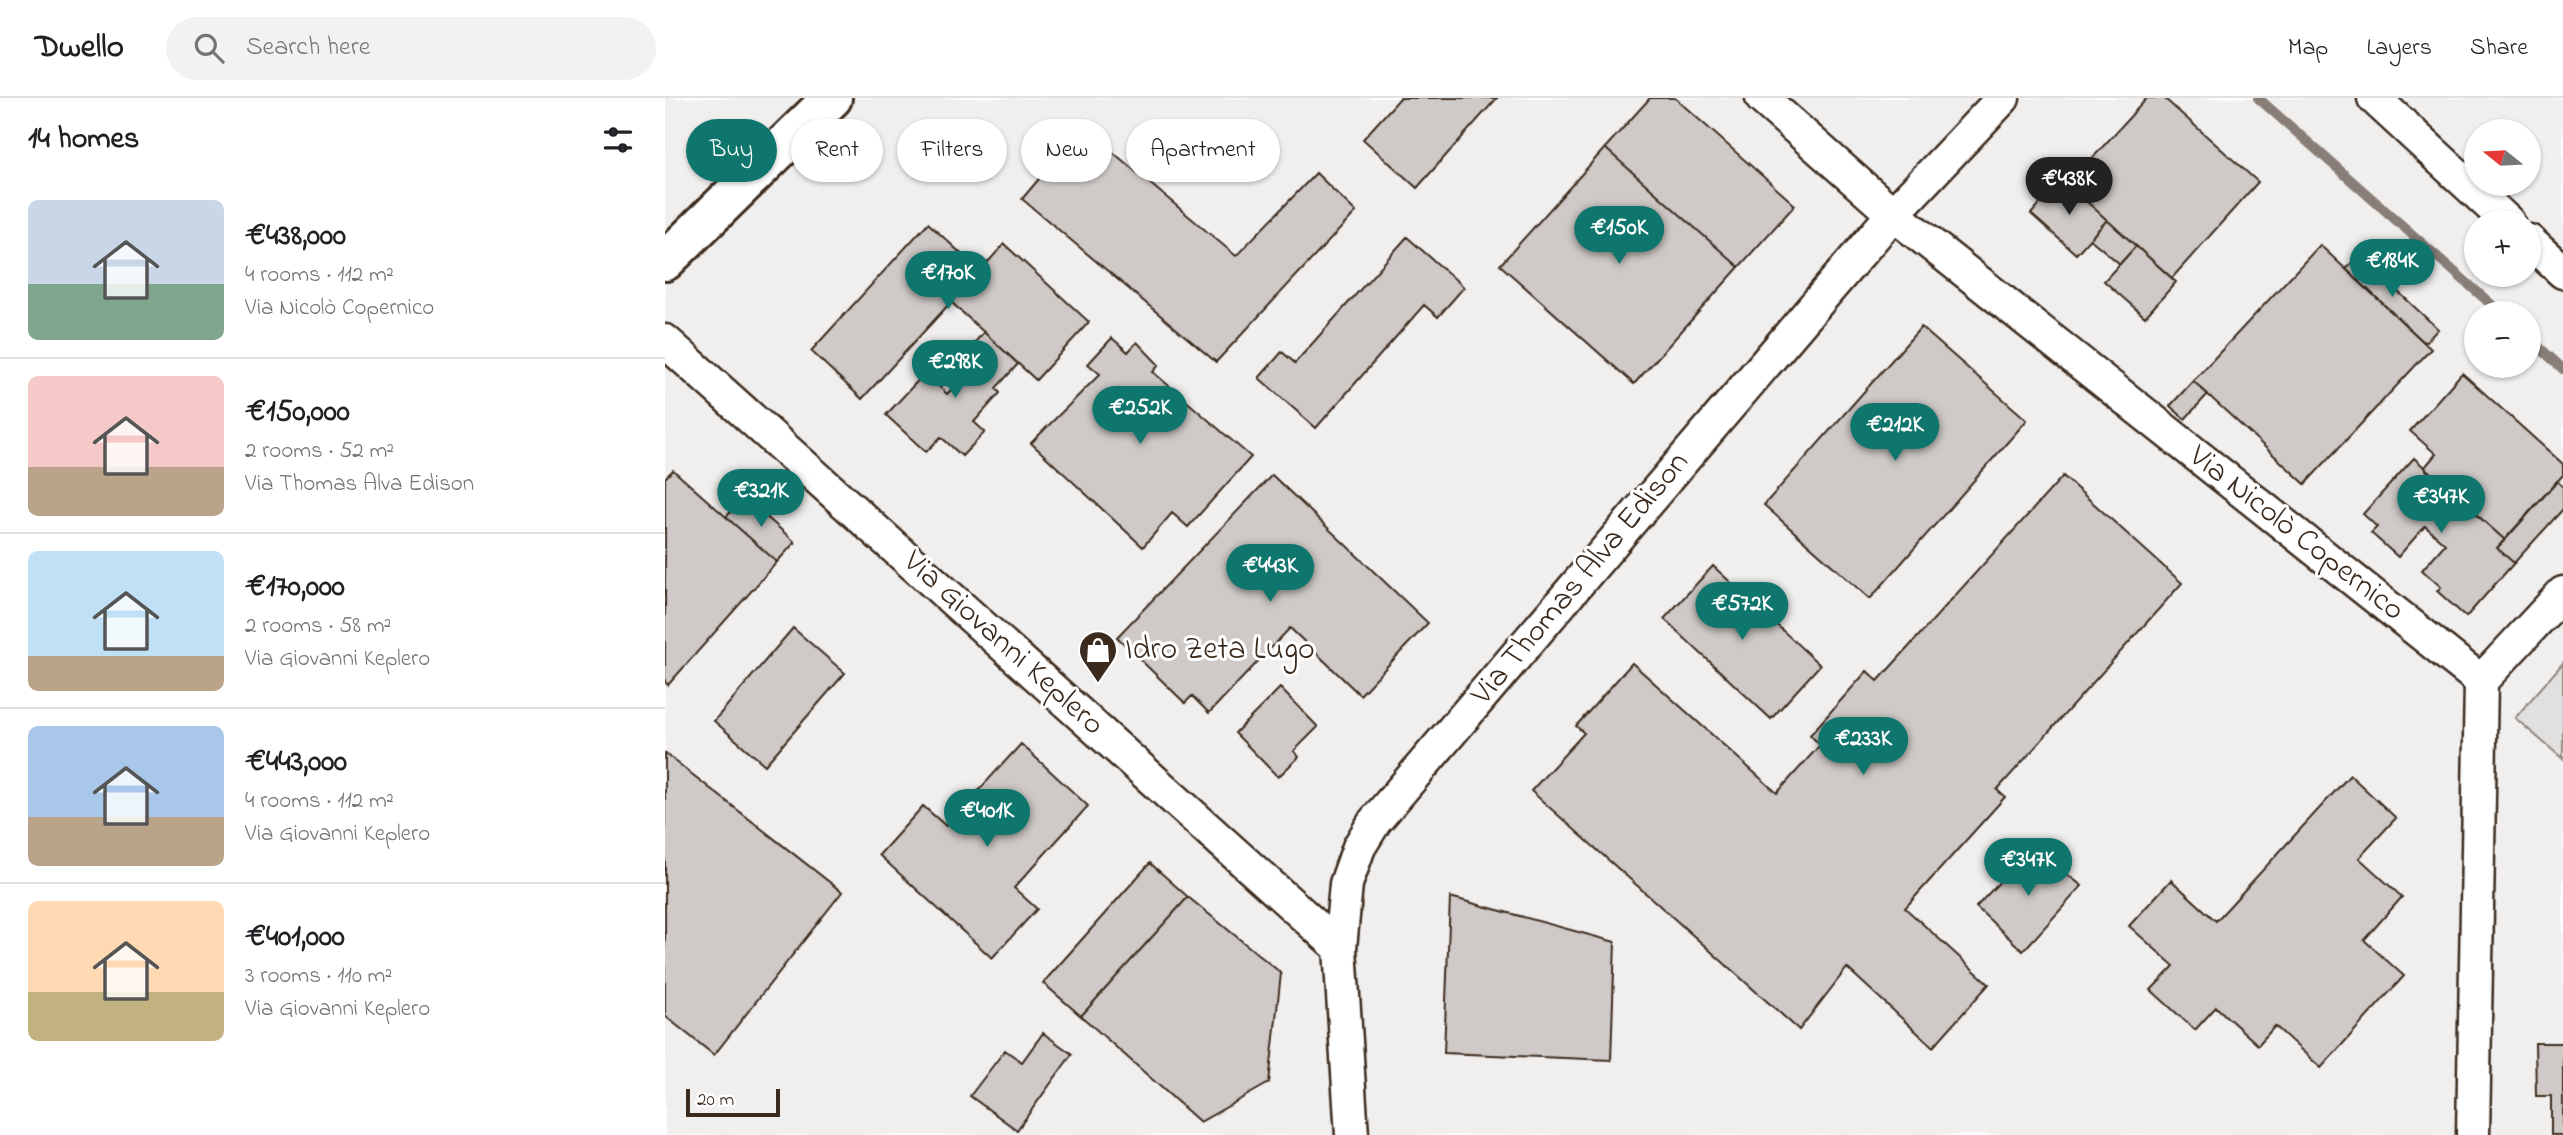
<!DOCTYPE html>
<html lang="en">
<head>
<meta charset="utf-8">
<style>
  :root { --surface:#fff; --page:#f2f2f2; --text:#202124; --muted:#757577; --line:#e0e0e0; --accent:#0f766e }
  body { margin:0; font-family:"Indie Flower",sans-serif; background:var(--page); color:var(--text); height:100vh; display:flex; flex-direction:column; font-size:26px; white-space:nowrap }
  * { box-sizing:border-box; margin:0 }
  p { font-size:23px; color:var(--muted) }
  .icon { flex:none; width:38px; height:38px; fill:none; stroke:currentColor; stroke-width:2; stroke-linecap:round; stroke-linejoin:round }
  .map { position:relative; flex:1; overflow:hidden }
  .side { display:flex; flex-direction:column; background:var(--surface); width:665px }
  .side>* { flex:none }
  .hud { position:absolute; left:21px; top:21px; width:665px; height:63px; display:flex; gap:14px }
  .needle { width:46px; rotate:288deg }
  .controls { position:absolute; left:1799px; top:21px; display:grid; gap:14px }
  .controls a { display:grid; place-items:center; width:77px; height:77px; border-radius:50%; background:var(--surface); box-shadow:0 2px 5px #0004; font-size:35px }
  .scale { position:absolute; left:21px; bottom:18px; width:94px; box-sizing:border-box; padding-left:7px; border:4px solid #3b2a1e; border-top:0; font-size:19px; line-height:24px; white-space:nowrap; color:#3b2a1e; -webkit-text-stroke:5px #fff; paint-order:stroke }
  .price { position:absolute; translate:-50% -60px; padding:0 16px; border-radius:24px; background:var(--accent); color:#fff; font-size:23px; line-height:46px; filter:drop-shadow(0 2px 4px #0008) }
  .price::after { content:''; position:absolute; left:50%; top:42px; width:21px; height:16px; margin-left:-10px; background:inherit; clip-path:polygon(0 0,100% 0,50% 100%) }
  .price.on { background:#222; color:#fff }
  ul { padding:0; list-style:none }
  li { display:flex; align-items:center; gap:21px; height:175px; padding:0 28px }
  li+li { border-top:2px solid var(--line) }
  li span { display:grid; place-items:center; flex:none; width:196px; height:140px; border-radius:10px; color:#555 }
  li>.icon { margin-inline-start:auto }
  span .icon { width:84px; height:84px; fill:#fffc; stroke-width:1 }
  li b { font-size:30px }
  h2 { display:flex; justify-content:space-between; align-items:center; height:84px; padding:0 28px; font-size:30px }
  .chip { padding:0 24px; border-radius:32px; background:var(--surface); box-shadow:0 2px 5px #0004; font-size:24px; line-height:63px }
  .chip.on { background:var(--accent); color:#fff }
  header { display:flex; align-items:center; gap:42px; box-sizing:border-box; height:98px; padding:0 35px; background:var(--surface); border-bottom:2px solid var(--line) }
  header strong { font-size:33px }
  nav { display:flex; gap:38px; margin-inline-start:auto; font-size:24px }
  .search { width:490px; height:63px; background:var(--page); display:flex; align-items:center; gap:18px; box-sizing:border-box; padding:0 24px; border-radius:38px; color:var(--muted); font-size:26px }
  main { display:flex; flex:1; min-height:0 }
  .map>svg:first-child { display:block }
</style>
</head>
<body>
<header>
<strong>Dwello</strong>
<div class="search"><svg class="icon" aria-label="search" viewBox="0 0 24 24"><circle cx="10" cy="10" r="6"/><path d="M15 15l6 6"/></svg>Search here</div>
<nav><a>Map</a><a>Layers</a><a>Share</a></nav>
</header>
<main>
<section class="side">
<h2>14 homes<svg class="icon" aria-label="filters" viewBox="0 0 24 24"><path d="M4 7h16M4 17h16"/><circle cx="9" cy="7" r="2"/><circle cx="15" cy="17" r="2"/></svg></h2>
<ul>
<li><span style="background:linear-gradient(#c9d6e8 60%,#7fa58c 0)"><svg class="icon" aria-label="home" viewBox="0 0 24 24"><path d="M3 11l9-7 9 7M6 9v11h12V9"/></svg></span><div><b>€438,000</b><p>4 rooms · 112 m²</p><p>Via Nicolò Copernico</p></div></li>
<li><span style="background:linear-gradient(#f6c9c9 65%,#b9a48a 0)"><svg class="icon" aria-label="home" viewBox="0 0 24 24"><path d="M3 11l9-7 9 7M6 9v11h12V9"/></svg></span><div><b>€150,000</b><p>2 rooms · 52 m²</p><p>Via Thomas Alva Edison</p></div></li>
<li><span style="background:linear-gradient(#bfe0f5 75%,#b9a48a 0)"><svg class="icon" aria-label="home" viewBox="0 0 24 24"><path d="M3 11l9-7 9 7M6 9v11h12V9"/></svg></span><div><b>€170,000</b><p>2 rooms · 58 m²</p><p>Via Giovanni Keplero</p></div></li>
<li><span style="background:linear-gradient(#a9c7e8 65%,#b9a48a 0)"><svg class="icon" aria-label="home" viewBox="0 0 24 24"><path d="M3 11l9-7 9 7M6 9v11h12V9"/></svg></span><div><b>€443,000</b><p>4 rooms · 112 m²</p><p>Via Giovanni Keplero</p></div></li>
<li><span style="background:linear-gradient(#ffd9b3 65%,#c2b280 0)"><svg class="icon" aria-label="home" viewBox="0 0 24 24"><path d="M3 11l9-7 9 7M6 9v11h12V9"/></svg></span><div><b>€401,000</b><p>3 rooms · 110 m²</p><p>Via Giovanni Keplero</p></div></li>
</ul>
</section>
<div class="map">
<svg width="1898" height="1037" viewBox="0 0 1898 1037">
  <rect width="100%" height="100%" fill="#fff"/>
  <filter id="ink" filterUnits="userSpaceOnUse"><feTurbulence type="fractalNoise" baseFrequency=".0143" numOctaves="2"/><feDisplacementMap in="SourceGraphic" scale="14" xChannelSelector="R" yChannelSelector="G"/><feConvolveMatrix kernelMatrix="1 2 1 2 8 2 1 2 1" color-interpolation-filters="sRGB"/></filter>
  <g filter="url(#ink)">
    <path fill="#f1efee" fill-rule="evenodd" d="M0 0H1898V1037H0ZM1811 33H1864V86H1811ZM1811 124H1864V177H1811ZM1811 215H1864V268H1811Z"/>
    <path fill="#e2e0de" stroke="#8e857e" stroke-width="2" d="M1898 565V661L1850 620Z"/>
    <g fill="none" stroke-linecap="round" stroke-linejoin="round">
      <path stroke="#887e77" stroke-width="10" d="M1593 0 1836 215
        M1864 240 1898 271"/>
    </g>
    <path fill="#cfcac7" stroke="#3b2a1e" stroke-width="2" d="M735 0H832L752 90 698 41Z
      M985 0H1010L1130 107 1074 169 940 50Z
      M1482 0H1499L1593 84 1507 180 1403 87Z
      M418 29 571 158 651 75 691 114 551 264 357 101Z
      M940 50 1074 169 969 286 835 167Z
      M1397 81 1442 122 1411 156 1366 116Z
      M1442 122 1471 148 1455 166 1425 141Z
      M263 125 315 173 339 146 424 224 371 282 286 204 197 301 146 253Z
      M742 139 799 189 773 219 759 207 651 330 594 280 617 254 630 265Z
      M1655 147 1766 251 1640 386 1528 283Z
      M1471 148 1511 184 1480 219 1439 183Z
      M1694 157 1773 231 1760 245 1681 171Z
      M1256 229 1362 322 1205 501 1099 407Z
      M319 234 353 266 331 290 335 295 309 324 320 334 297 358 276 339 261 354 221 317 260 275 282 296 296 281 291 276 308 258 302 253Z
      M447 240 463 254 472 244 494 267 488 274 586 359 523 429 507 415 478 449 366 345 435 276 423 266Z
      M1797 275 1898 366V377L1840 442 1759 370 1771 356 1745 333Z
      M1528 283 1543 296 1520 321 1505 308Z
      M1749 360 1840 442 1832 450 1849 465 1801 519 1772 493 1776 489 1757 472 1780 446 1760 428 1733 459 1706 435 1712 429 1698 416Z
      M8 372 112 464 3 587 0 584V380Z
      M607 377 763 525 695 597 625 530 544 615 527 598 520 605 452 539Z
      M1398 378 1517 485 1332 692 1340 699 1240 810 1324 886 1268 949 1182 870 1134 932 866 693 919 635 911 628 967 565 1112 695 1155 647 1145 637 1202 573 1213 583Z
      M1892 383 1898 389V411L1849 465 1832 450Z
      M79 399 130 444 112 464 61 419Z
      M1048 468 1155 567 1106 621 999 521Z
      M128 530 180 575 100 667 49 623Z
      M615 590 653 629 629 653 634 659 613 679 570 635Z
      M356 646 423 708 349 790 372 811 327 860 214 757 258 708 281 728Z
      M0 655 177 794 49 957 0 918Z
      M1685 677 1731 720 1694 760 1737 799 1699 842 1739 878 1656 970 1610 928 1593 947 1551 909 1530 932 1486 892 1509 868 1464 828 1506 782 1551 823Z
      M1367 749 1417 788 1358 853 1311 809Z
      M485 765 523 799 416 918 378 885Z
      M523 799 616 875 604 985 535 1024 416 918Z
      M785 799 950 844 946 962 779 955Z
      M378 935 407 956 352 1032 305 998 340 952 357 964Z
      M1870 945H1898V1037H1886V998H1871Z"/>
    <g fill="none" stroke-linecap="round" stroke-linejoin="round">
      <defs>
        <path id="street" d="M1097 0 1228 116 1816 583 1808 1037
          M1709 0 1843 124
          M1864 143 1898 174
          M0 243 675 850
          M1816 583 1898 495
          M687 1037 675 850 681 786 694 749 710 723 1228 116 1338 0"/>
        <path id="primary" d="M0 163 167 0"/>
      </defs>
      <use href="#street" stroke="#3b2a1e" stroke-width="37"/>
      <use href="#primary" stroke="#3b2a1e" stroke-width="44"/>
      <use href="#street" stroke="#fff" stroke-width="32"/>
      <use href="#primary" stroke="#fff" stroke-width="38"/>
    </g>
  </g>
  <defs>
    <symbol id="shop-pin" viewBox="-11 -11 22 30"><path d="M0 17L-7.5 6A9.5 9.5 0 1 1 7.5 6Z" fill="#3b2a1e" stroke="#fff"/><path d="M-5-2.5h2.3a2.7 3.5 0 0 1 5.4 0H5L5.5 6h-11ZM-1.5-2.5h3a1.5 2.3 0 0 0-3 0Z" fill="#fff"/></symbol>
  </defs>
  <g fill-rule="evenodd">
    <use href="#shop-pin" x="411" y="530" width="44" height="60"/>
  </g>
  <g text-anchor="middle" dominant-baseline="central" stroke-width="6" stroke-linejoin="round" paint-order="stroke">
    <g font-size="32" fill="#3b2a1e" stroke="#fff">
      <text transform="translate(1631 436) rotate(38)">Via Nicolò Copernico</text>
      <text transform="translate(916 481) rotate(-50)">Via Thomas Alva Edison</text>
      <text transform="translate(338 546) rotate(42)">Via Giovanni Keplero</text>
    </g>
    <g font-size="32" fill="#3b2a1e" stroke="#fff" text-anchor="start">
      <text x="460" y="552">Idro Zeta Lugo</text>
    </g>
  </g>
</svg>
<div class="controls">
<a><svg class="needle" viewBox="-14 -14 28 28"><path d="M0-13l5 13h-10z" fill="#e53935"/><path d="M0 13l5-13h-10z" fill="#757577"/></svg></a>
<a>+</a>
<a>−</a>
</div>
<div class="scale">20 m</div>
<b class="price on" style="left:1404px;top:119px">€438K</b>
<b class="price" style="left:954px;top:168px">€150K</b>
<b class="price" style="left:1727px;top:201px">€184K</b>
<b class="price" style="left:283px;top:213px">€170K</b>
<b class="price" style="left:290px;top:302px">€298K</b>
<b class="price" style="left:475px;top:348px">€252K</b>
<b class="price" style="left:1230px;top:365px">€212K</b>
<b class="price" style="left:96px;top:431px">€321K</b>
<b class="price" style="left:1776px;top:437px">€347K</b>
<b class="price" style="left:605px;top:506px">€443K</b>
<b class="price" style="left:1077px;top:544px">€572K</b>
<b class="price" style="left:1198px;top:679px">€233K</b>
<b class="price" style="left:322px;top:751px">€401K</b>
<b class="price" style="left:1363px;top:800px">€347K</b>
<div class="hud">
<a class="chip on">Buy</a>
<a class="chip">Rent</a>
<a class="chip">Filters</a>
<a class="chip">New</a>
<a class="chip">Apartment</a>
</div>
</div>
</main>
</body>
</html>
